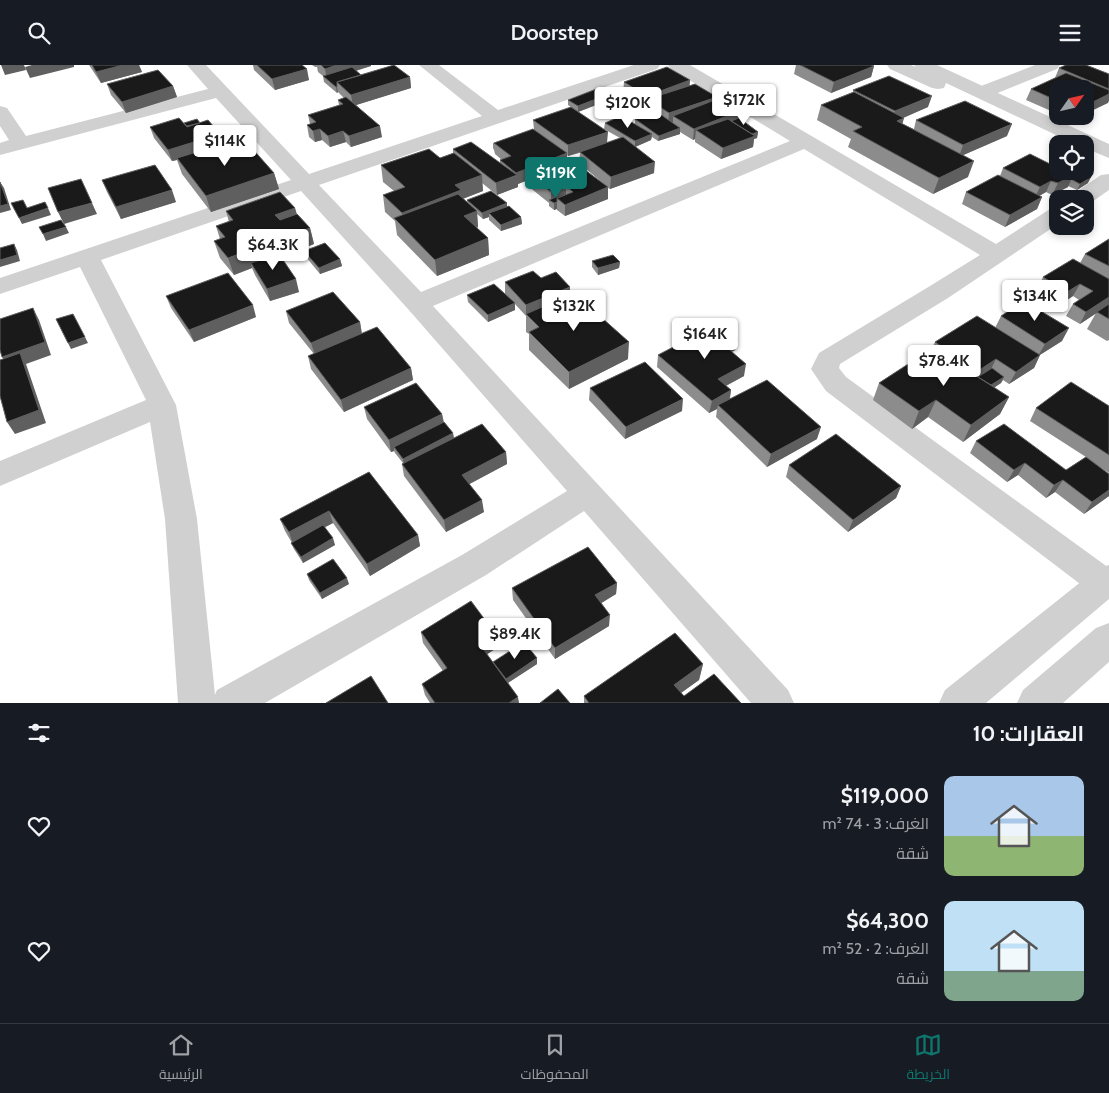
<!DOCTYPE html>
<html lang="ar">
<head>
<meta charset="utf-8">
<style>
  :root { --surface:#171b24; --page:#242831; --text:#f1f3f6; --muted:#9ea1a6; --line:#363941; --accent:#0f766e }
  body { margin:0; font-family:Cabin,Cairo,sans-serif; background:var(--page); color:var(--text); direction:rtl; height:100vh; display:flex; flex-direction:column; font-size:19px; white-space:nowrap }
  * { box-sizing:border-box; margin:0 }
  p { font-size:16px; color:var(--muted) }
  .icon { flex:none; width:28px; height:28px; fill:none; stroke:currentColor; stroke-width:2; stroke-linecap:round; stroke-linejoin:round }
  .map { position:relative; height:638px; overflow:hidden; direction:ltr }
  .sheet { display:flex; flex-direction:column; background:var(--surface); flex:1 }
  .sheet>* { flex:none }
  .needle { width:32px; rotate:56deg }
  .fabs { position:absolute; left:1049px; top:15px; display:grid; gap:10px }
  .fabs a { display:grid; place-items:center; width:45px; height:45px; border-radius:10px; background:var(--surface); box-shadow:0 2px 8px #0003; font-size:25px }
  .price { position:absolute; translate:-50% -42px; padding:0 11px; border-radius:5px; background:#fff; color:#222; font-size:16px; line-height:32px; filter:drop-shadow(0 1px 2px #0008) }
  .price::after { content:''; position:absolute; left:50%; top:30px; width:15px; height:11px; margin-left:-8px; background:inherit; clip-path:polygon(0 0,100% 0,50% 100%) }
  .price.active { background:var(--accent); color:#fff }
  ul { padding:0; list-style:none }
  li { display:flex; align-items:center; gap:15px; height:125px; padding:0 25px }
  li span { display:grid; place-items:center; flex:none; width:140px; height:100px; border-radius:10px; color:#555 }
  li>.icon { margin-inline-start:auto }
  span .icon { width:60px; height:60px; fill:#fffc; stroke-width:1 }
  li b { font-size:21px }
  h2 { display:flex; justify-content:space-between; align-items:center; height:60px; padding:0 25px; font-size:21px }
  header { display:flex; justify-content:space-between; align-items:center; height:65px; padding:0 25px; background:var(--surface); font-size:22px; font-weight:600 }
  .menu { display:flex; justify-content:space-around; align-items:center; height:70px; border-top:1px solid var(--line); background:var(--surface); font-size:14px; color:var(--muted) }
  .menu a { display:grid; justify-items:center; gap:2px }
  .menu .active { color:var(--accent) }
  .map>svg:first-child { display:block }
</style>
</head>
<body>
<header><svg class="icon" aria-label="menu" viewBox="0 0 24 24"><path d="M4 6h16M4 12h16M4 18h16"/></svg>Doorstep<svg class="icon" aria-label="search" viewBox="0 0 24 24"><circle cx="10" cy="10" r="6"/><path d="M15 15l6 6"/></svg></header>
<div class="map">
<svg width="1109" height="638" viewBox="0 0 1109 638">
  <rect width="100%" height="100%" fill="#fff"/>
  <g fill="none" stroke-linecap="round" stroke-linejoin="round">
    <path fill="#d0d0d0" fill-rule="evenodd" d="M187 0H206L309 109 482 51 419 0H439L498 45 634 0H660L657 4 319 120 421 227 790 76 671 4 668 0H690L996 179 1050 144 1058 142V159L948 233 840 299 839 303 846 312 1109 503V531L1104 533 1092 528 826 326 811 304 819 288 930 221 980 190 804 84 433 241 788 625 794 638H751L584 446 486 510 265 638H178L165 454 150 357 0 421V396L146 335 80 202 0 229V213L291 115 216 33 0 90V78L9 75 0 61V41L7 43 26 71 208 24ZM301 126 408 244 567 426 462 490 217 625 215 630 197 454 176 340 101 195Z
      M1035 0H1060L1057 4 990 31 983 33 976 31 974 27 976 23Z
      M1109 109V125L1089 139 1085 140V134H1070L1073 129 1101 110Z"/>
    <path fill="#d0d0d0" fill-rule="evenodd" d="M887 0H911L916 2 914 0H937L1109 79V93L1085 83V79H1075L946 18 944 23 938 24 932 23 890 4Z
      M1109 500V534L986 638H939L945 625 1097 504Z
      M1109 558V597L1063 638H1017L1023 625 1096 563Z"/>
  </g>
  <path fill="#8c8c8c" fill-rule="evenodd" d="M89 0H139L142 7 101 18Z
    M253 0H302L309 15 275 25 254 5Z
    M312 0H371V1L356 6 361 10 410 12 411 23 356 40 382 72 351 82 346 77 330 82 322 75 315 77 309 72 307 60 310 59 308 50 339 40 338 35 344 33 338 27 337 28 324 17 323 11 318 7 317 2H315Z
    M796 0H871L874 1 871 12 831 28 794 9Z
    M1059 3 1109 9V35L1108 38 1058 24V49L1026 35 1031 24 1055 13Z
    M690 15 689 21 716 35 758 67 757 73 754 74 753 82 721 94 695 77V74L693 75 680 67V69L658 76 652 72 651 75 635 82 654 108 610 124 608 123V134L565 151 557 145V144L554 145 549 141V138L528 121V115L518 119V122L497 130 482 118 483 126 463 134 467 138V135L507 138V142L521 152 522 159 501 166 489 155V152L483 154 477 149 478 162 477 163 488 173 489 190 437 211 397 170 395 156 385 147 383 130 394 126 383 117 381 100 440 93 453 88V84L500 98V95H502L495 89 494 85 493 83V78L534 64 533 55 607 78 620 73 604 64 605 58 635 59V54L653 49 647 45V41L646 42 623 28 624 17ZM580 88 579 98 605 120 567 95V90L568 91Z
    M107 19 173 21 177 32 126 48 111 30Z
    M853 25 928 42 904 52 902 59 914 64 916 55 1007 71 963 90 968 112 933 129 848 82 851 74 817 55 821 40 853 27Z
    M609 29V35L578 47 568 40V35Z
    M1062 51H1082L1072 56Z
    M184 58H200L220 69 223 79 274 108 279 124 211 147 182 109 177 95 172 96 154 73 150 62Z
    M1030 89 1088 118 1077 125 1068 121V122L1052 130 1046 127 1039 131 1042 132 1037 144 1005 162 962 139 966 127 1000 111 1003 103Z
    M102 115 176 137 121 154 107 127Z
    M295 143 297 149 310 163 314 179 281 192 299 227 270 236 255 210 252 203 234 210 220 193 214 176 220 174 216 161 229 157 226 146Z
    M1109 174V275L1107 276 1087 264 1096 248 1080 259 1066 251 1073 239 1079 235 1073 231 1061 239 1037 225 1043 212 1080 198 1085 189Z
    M304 186 340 194 342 201 320 209 306 192Z
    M592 196 620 197 619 203 598 210 592 202Z
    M541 213 570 230 628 294 569 324 529 285V269L526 267V251L515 239V245L488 257 468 237 467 230 505 229V217Z
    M166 231 256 252 194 277 171 243Z
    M286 246 360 257 362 269 411 303 413 315 344 347 311 304 308 291 314 289 289 258Z
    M1001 251 1062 276 1040 290 1034 303 1009 319 1003 315 1001 318 994 323 1009 332 1000 349 963 377 928 352 912 364 873 335 879 318 932 283 935 277 995 263Z
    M738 273 735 285 732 287 744 311 726 321 731 325 730 334 817 374 767 402 716 352 717 344 709 348 657 302 658 290Z
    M590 323 682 346 625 374 589 335Z
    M1109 341V408L1090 396 1109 431 1084 449 1055 427 1046 433 1018 410 1007 417 970 388 976 376 1066 405 1086 392 1030 356 1036 343Z
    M364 342 442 349 444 357 453 368 454 373 506 387 507 399 469 419 484 447 446 467 404 411 402 399 403 398 395 388 394 386 391 387 367 354Z
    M789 400 901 421 896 433 848 467 786 412Z
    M369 407 418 470 420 481 370 511 333 458 325 462 335 480 303 498 294 484 291 478H292L285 466 280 454Z
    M307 509 349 519 322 534 309 515Z
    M617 518 616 529 601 538 609 561 555 594 513 535 512 523Z
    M421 567 497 571 498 582 487 589 493 597 537 599 508 618 519 638H430L425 630 422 619 443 606 423 578Z
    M703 599 699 615 681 628 684 631 741 638H584V631Z"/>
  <path fill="#5f5f5f" d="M1 0H24L26 5 5 10Z
    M32 0H74V2L30 13 25 2Z
    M123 0H139L142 7 101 18 96 7Z
    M337 0H371V1L327 14 325 4Z
    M874 1 871 12 831 28 834 17Z
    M307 4 309 15 275 25 272 14Z
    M410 12 411 23 353 41 351 30Z
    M690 15 689 26 648 34 647 41 646 42 647 31Z
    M173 21 177 32 126 48 122 37Z
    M336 22H337L338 27 337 28Z
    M609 29V35L578 47V41Z
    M1109 29V35L1108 38 1085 49V41Z
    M932 31 928 42 892 58 895 46Z
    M717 32 715 43 673 51V57L668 59 669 48Z
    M742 45 740 56 696 65 695 74 693 75 694 64Z
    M1075 51H1082L1072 56Z
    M904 53 900 68 897 56Z
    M1012 59 1007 71 959 92 963 80Z
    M380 61 382 72 351 82 349 71Z
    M680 63V69L658 76 659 71Z
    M320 64 322 75 315 77 313 66Z
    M343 66 346 77 330 82 328 71Z
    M608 67 607 78 568 91V80Z
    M758 67 757 73 754 74 753 82 721 94 723 83 747 71Z
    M220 69 223 80 177 93V95L172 96 168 85Z
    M652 69 651 75 635 82V76Z
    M567 88V100L528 109V115L518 119V122L497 130 496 118 516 111V108Z
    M974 96 968 112 933 129 939 113Z
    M655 97 654 108 610 124 611 112Z
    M274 108 279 124 211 147 206 131Z
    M482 110 483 126 462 134 404 163 402 148 455 120Z
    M1073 110 1068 122 1052 130 1058 118Z
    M1091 112 1088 118 1077 125 1080 119Z
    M1051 116 1046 127 1034 134 1040 122Z
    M0 117 4 123 11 145 0 148Z
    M566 121V133H557L551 136V127Z
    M608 122V134L565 151V140Z
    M172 125 176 137 121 154 116 142Z
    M1042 132 1037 144 1005 162 1010 150Z
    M557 137V144L554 145V138Z
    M92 138 97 149 64 159 58 147Z
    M507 138V145L489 148V152L483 154 482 148Z
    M48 143 51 150 22 159 19 153Z
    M295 143 299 160 280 167 275 150Z
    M477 146 478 162 465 168 464 151Z
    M521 152 522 159 501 166V160Z
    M66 162 69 168 46 176 43 169Z
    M310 163 314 179 254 202 251 198 252 203 234 210 228 193Z
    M488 173 489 190 437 211 435 195Z
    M14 179 17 185 20 196 0 202V195Z
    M340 194 342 201 320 209 319 203Z
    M620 197 619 203 598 210V203Z
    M296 214 299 227 270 236 267 224Z
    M1080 219 1073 231 1061 239 1067 227Z
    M570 222V234L526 250V240Z
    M1109 232V240L1080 259 1086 247Z
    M515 238V245L488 257V250Z
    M253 240 256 252 194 277 189 265Z
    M33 243 39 255 51 290 26 299 46 358 15 369 7 357 10 304 2 292Z
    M360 257 362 270 315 290 311 278Z
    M1069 263 1062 276 1038 291 1045 279Z
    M85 272 88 278 71 284 68 278Z
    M738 273 735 285 721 293 724 280Z
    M629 277 628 294 569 324V307Z
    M1040 290 1034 303 1009 319 1016 307Z
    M996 294 990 306 972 318 978 306Z
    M746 299 744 311 716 326 718 314Z
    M411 303 413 315 344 347 341 335Z
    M1004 312 1001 318 987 327 990 320Z
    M731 325 729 337 718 340 717 344 709 348 712 336Z
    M1009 332 1000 349 963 377 971 360Z
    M683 334 682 346 625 374 626 362Z
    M936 335 928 352 912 364 919 346Z
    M442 349 444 361 394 382V386L391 387 389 375Z
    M821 362 817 374 767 402 771 389Z
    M453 368 454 375 404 400 403 394Z
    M506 387 507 399 464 422 462 410Z
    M1025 398 1018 410 1007 417 1014 405Z
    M1063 415 1055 427 1046 433 1054 420Z
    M901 421 896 433 848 467 853 455Z
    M1109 425V431L1084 449 1092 437Z
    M482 435 484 447 446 467 444 455Z
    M329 446 333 458 293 479 289 467Z
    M418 470 420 481 370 511 367 499Z
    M333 473 335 480 303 498 301 492Z
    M347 513 349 519 322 534 320 528Z
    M617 518 616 529 595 542V530Z
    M610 550 609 561 555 594V583Z
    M497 571 498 582 483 592 481 581Z
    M537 593V599L506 619V614Z
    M703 599 699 615 671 635 674 620Z
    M518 632 519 638H509Z"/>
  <path fill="#1a1a1a" stroke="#5f5f5f" d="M92 0H123L96 7Z
    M257 0H302L307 4 272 14Z
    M321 0H337L325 4Z
    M394 0 410 12 351 30 337 17Z
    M800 0H871L874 1 834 17Z
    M1066 0H1086L1109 9V24L1059 3Z
    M352 2 361 10 337 17V22H336L323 11Z
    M667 2 690 15 647 31 624 17Z
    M158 5 173 21 122 37 107 19Z
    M1066 8 1109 25V29L1085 41V24H1058V36L1031 24Z
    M889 11 932 31 895 46 853 25Z
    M695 19 717 32 669 48 648 34Z
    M599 23 609 29 578 41 568 35Z
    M854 27 904 53 897 56 974 96 939 113 853 66 862 62 821 40Z
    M346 32 380 61 349 71 343 66 328 71 320 64 313 66 307 60 316 57 308 50 343 39 338 35Z
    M720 33 742 45 694 64 673 51Z
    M965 36 1012 59 963 80 916 55Z
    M571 42 608 67 568 80 533 55Z
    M657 47 680 63 659 71 635 54Z
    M621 51 652 69 635 76 605 58Z
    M179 53 187 62 208 55 220 69 168 85 150 62Z
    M739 53 758 67 752 69 731 56Z
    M197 54 200 58 187 61 184 58Z
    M728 54 755 71 723 83 696 65Z
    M533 64 567 88 516 108 500 95 511 91 494 78Z
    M623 72 655 97 611 112 580 87Z
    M243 73 274 108 206 131 177 93Z
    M471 77 517 110 496 118 453 84Z
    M429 84 440 93 454 88 482 110 455 120 461 125 402 148 383 130 405 122 381 100Z
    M1030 89 1058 103V106H1065L1073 110 1058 118 1051 116 1040 122 1003 103Z
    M570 94 608 122 565 140 557 133 573 127 566 121 551 127 528 109Z
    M1054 96 1058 97V103L1049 98Z
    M155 100 172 125 116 142 102 115Z
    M1065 106H1077L1091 112 1080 119 1071 114 1073 110Z
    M998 110 1042 132 1010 150 966 127Z
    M81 114 92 138 58 147 48 123Z
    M0 117 8 139 0 141Z
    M491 126 507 138 482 148 467 135Z
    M280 127 295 143 275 150 280 155 297 149 310 163 228 193 214 176 225 172 216 161 233 155 226 146Z
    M458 129 477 146 464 151 488 173 435 195 394 153Z
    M564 129 565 130 557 133V137L554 138 549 135Z
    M23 135 27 143 45 137 48 143 19 153 11 138Z
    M509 141 521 152 501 160 489 148Z
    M61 155 66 162 43 169 39 162Z
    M1109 174V201L1085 189Z
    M325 178 340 194 319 203 304 186Z
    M14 179 17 190 0 195V183Z
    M279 189 296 214 267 224 251 198Z
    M613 190 620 197 598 203 592 196Z
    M1073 194 1109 214V232L1086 247 1073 239 1093 226 1080 219 1067 227 1043 212Z
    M533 206 541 213 556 207 570 222 526 240 505 217Z
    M228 208 253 240 189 265 166 231Z
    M494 219 515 238 488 250 467 230Z
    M333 227 360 257 311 278 286 246Z
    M574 228 629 277 569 307 529 267 539 262 526 249Z
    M1024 236 1069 263 1045 279 1001 251Z
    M1109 239V254L1097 247Z
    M33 243 45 277 2 292 0 285V254Z
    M73 249 85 272 68 278 56 254Z
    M977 251 1040 290 1016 307 996 294 978 306 935 277Z
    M719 258 738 273 724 280 746 299 718 314 731 325 712 336 658 290Z
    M377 262 411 303 341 335 308 291Z
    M933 283 1009 332 971 360 936 335 919 346 879 318Z
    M20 288 39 345 7 357 0 331V295Z
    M645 297 683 334 626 362 590 323Z
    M992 303 1004 312 991 320 978 312Z
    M767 315 821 362 771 389 718 340Z
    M1071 317 1109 341V390L1036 343Z
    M416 318 442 349 389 375 364 342Z
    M444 357 453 368 403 394 394 382Z
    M482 359 506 387 462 410 482 435 444 455 402 399Z
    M1004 359 1066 405 1086 392 1109 409V425L1092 437 1063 415 1054 420 1025 398 1014 405 976 376Z
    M836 369 901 421 853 455 789 400Z
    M369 407 418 470 367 499 329 446 289 467 280 454Z
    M323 460 333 473 301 492 291 478Z
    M588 482 617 518 595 530 610 550 555 583 512 523Z
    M333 494 347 513 320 528 307 509Z
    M471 536 497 571 481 581 518 632 509 638H435L422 619 447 603 421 567Z
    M675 568 703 599 674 620 684 631 714 609 741 638H589L584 631Z
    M524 577 537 593 506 614 493 597Z
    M371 611 388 638H326Z
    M558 624 570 638H540Z"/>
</svg>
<div class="fabs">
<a><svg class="needle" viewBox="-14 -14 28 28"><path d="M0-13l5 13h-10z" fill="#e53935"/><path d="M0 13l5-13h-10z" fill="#9ea1a6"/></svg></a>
<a><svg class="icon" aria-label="locate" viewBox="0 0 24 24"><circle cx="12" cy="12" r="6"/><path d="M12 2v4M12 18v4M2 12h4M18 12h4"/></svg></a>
<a><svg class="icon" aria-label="layers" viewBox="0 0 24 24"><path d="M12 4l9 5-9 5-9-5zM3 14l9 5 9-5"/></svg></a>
</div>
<b class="price" style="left:744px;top:61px">$172K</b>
<b class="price" style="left:628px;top:64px">$120K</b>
<b class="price" style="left:225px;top:102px">$114K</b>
<b class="price active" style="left:556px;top:134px">$119K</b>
<b class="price" style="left:273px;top:206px">$64.3K</b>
<b class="price" style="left:1035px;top:257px">$134K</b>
<b class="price" style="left:574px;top:267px">$132K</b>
<b class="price" style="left:705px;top:295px">$164K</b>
<b class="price" style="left:944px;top:322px">$78.4K</b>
<b class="price" style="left:515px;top:595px">$89.4K</b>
</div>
<section class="sheet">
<h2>العقارات: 10<svg class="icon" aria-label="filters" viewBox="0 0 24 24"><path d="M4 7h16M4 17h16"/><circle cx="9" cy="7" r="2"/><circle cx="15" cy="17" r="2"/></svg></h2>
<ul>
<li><span style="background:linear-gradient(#a9c7e8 60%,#8fb573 0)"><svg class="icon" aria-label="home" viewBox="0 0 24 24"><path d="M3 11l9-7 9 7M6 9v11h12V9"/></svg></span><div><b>$119,000</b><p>الغرف: 3 · 74 m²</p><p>شقة</p></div><svg class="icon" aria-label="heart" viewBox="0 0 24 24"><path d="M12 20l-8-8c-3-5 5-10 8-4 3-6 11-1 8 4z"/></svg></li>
<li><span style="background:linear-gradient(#bfe0f5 70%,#7fa58c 0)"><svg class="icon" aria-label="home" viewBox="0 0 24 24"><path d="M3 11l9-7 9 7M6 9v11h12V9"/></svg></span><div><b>$64,300</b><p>الغرف: 2 · 52 m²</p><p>شقة</p></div><svg class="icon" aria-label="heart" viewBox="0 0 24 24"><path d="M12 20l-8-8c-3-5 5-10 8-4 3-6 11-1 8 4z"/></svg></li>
</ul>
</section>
<nav class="menu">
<a class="active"><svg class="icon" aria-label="map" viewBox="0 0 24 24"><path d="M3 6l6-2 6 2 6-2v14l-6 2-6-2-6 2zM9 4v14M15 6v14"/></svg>الخريطة</a>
<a><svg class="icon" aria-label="saved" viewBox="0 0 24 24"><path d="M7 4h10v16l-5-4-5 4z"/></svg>المحفوظات</a>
<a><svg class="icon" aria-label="home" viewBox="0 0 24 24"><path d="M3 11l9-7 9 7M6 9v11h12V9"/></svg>الرئيسية</a>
</nav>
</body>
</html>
